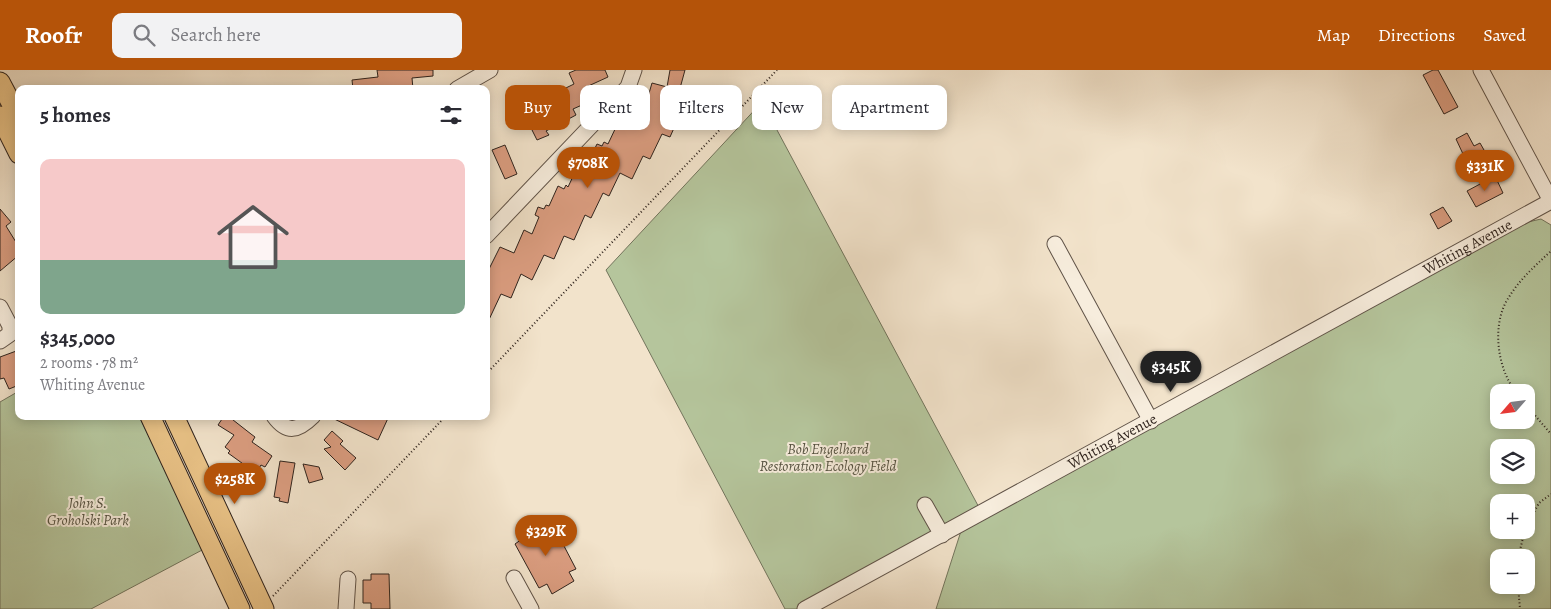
<!DOCTYPE html>
<html lang="en">
<head>
<meta charset="utf-8">
<style>
  :root { --surface:#fff; --page:#f2f2f3; --text:#2b2b33; --muted:#7c7c81; --line:#e1e1e2; --accent:#b45309 }
  body { margin:0; font-family:Alegreya,serif; background:var(--page); color:var(--text); height:100vh; display:flex; flex-direction:column; font-size:19px; white-space:nowrap }
  * { box-sizing:border-box; margin:0 }
  p { font-size:16px; color:var(--muted) }
  .icon { flex:none; width:28px; height:28px; fill:none; stroke:currentColor; stroke-width:2; stroke-linecap:round; stroke-linejoin:round }
  .map { position:relative; flex:1; overflow:hidden }
  .panel { position:absolute; left:15px; top:15px; width:475px; height:335px; display:flex; flex-direction:column; background:var(--surface); border-radius:10px; box-shadow:0 2px 12px #0003 }
  .panel>* { flex:none }
  .hud { position:absolute; left:505px; top:15px; width:475px; height:45px; display:flex; gap:10px }
  .needle { width:32px; rotate:242deg }
  .controls { position:absolute; left:1490px; top:314px; display:grid; gap:10px }
  .controls a { display:grid; place-items:center; width:45px; height:45px; border-radius:10px; background:var(--surface); box-shadow:0 2px 12px #0003; font-size:25px }
  .price { position:absolute; translate:-50% -42px; padding:0 11px; border-radius:18px; background:var(--accent); color:#fff; font-size:16px; line-height:32px; filter:drop-shadow(0 1px 2px #0008) }
  .price::after { content:''; position:absolute; left:50%; top:30px; width:15px; height:11px; margin-left:-8px; background:inherit; clip-path:polygon(0 0,100% 0,50% 100%) }
  .price.on { background:#222; color:#fff }
  ul { padding:0; list-style:none }
  li { display:grid; align-content:center; gap:10px; height:265px; padding:0 25px }
  li+li { border-top:1px solid var(--line) }
  li span { display:grid; place-items:center; height:155px; border-radius:10px; color:#555 }
  li>.icon { margin-inline-start:auto }
  span .icon { width:90px; height:90px; fill:#fffc; stroke-width:1 }
  li b { font-size:21px }
  h2 { display:flex; justify-content:space-between; align-items:center; height:60px; padding:0 25px; font-size:21px }
  .tag { padding:0 18px; border-radius:10px; background:var(--surface); box-shadow:0 2px 12px #0003; font-size:18px; line-height:45px }
  .tag.on { background:var(--accent); color:#fff }
  header { display:flex; align-items:center; gap:30px; box-sizing:border-box; height:70px; padding:0 25px; background:var(--accent); color:#fff }
  header strong { font-size:24px }
  nav { display:flex; gap:28px; margin-inline-start:auto; font-size:18px }
  .search { width:350px; height:45px; background:var(--page); display:flex; align-items:center; gap:12px; box-sizing:border-box; padding:0 18px; border-radius:10px; color:var(--muted); font-size:19px }
  .map>svg:first-child { display:block }
</style>
</head>
<body>
<header>
<strong>Roofr</strong>
<div class="search"><svg class="icon" aria-label="search" viewBox="0 0 24 24"><circle cx="10" cy="10" r="6"/><path d="M15 15l6 6"/></svg>Search here</div>
<nav><a>Map</a><a>Directions</a><a>Saved</a></nav>
</header>
<div class="map">
<svg width="1551" height="539" viewBox="0 0 1551 539">
  <rect width="100%" height="100%" fill="#f2e3cb"/>
  <filter id="stains"><feTurbulence type="fractalNoise" baseFrequency=".004" numOctaves="4"/><feColorMatrix values="0 0 0 0 .2 0 0 0 0 .09 0 0 0 0 .02 0 0 0 .5 -.17"/></filter>
  <radialGradient id="worn" r=".72"><stop offset=".6" stop-color="#630" stop-opacity="0"/><stop offset="1" stop-color="#630" stop-opacity=".3"/></radialGradient>
  <path fill="#b5c59c" stroke="#72745c" fill-rule="evenodd" d="M762 32 982 443 805 539H785L606 200Z
    M1541 149 1551 155V539H936L961 461 1528 152ZM1499 322H1526V350H1499ZM1499 378H1526V405H1499ZM1499 432H1526V460H1499ZM1499 488H1526V515H1499Z
    M19 321V346H139L204 479 91 539H0V332Z"/>
  <path fill="#db9d80" stroke="#2f231d" d="M377 0H433V6L412 8 413 19H353L352 10 378 7Z
    M576 0H605L608 7 584 18 591 31 573 39 576 45 546 61 549 65 537 70 532 60 536 58 527 37 574 14 569 3Z
    M670 0H685L679 22 689 25 685 39 683 38 670 67 662 64 650 89 643 86 632 109 620 103 609 126 603 123 591 148 585 145 574 170 564 166 554 189 544 185 532 210 521 204 511 228 501 224 486 256V205L500 177 514 183 524 160 532 164 539 147 535 145 538 137 544 139 546 135 549 136 558 116 564 119 566 115 568 117 578 96 585 99 597 74 602 76 604 72 608 74 617 55 623 58 625 54 628 56 639 34 645 37 652 13 667 17Z
    M1433 0H1438L1458 37 1444 44 1423 5Z
    M1467 63 1474 76 1480 73 1488 87 1474 95 1467 81 1463 84 1456 69Z
    M505 75 517 104 505 109 492 80Z
    M1495 106 1503 123 1476 137 1467 121Z
    M1443 137 1452 151 1438 159 1430 144Z
    M0 139 11 152 6 156 19 177V185L0 201Z
    M19 280V315L9 319 4 308 0 309V287Z
    M224 346H228L251 364 255 367 252 372 272 386 265 397 261 395 251 411 241 404 246 396 228 383 230 381 225 377 234 365 218 355Z
    M328 346H389L378 370Z
    M332 361 343 371 340 374 356 388 345 400 324 379 331 377 324 370Z
    M280 391 295 393 288 433 279 431 280 428 274 427Z
    M303 394 319 397 323 409 309 413Z
    M542 453 544 457 552 453 576 499 569 502 574 511 552 524 547 514 539 518 515 474 522 469 520 465Z
    M371 504H389L390 539H371V533H363V510H371Z"/>
  <g fill="none" stroke-linecap="round" stroke-linejoin="round">
    <defs>
      <g id="minor">
        <path d="M1481 0 1551 131"/>
        <path d="M457 19 490 0"/>
        <path d="M486 166 628 17 634 0"/>
        <path d="M1055 174 1151 351"/>
        <path d="M0 237 10 256V264L0 271"/>
        <path d="M274 346C287 364 298 361 313 346"/>
        <path d="M925 435 942 465"/>
        <path d="M514 508 531 539"/>
        <path d="M346 539 348 509"/>
        <path id="s1" d="M805 539 1551 131"/>
      </g>
      <path id="major" d="M0 12 19 48
        M0 46 19 84
        M150 346 240 539
        M174 346 264 539"/>
    </defs>
    <use href="#minor" stroke="#605348" stroke-width="17"/>
    <use href="#major" stroke="#2f231d" stroke-width="21"/>
    <path stroke="#2f231d" stroke-width="2" stroke-dasharray="1 2.5" stroke-linecap="butt" d="M486 304 777 0
      M1516 322C1497 299 1491 253 1509 227 1520 209 1536 195 1551 181
      M1526 335 1551 364
      M1526 457 1539 433 1551 424
      M1518 488 1525 460
      M1518 515 1520 539
      M273 526 446 346"/>
    <use href="#minor" stroke="#f7eddd" stroke-width="15"/>
    <use href="#major" stroke="#e9c286" stroke-width="19"/>
  </g>
  <g text-anchor="middle" dominant-baseline="central" stroke-width="4" stroke-linejoin="round" paint-order="stroke">
    <g font-size="15" fill="#2f231d" stroke="#f7eddd">
      <text stroke="none"><textPath href="#s1" startOffset="755">Whiting Avenue</textPath></text>
      <text stroke="none"><textPath href="#s1" startOffset="350">Whiting Avenue</textPath></text>
    </g>
    <g font-size="15" font-style="italic" fill="#575443" stroke="#f7eddd">
      <text x="828" y="379">Bob Engelhard<tspan x="828" dy="17">Restoration Ecology Field</tspan></text>
      <text x="88" y="433">John S.<tspan x="88" dy="17">Groholski Park</tspan></text>
    </g>
  </g>
  <rect width="100%" height="100%" filter="url(#stains)"/>
  <rect width="100%" height="100%" fill="url(#worn)"/>
</svg>
<div class="controls">
<a><svg class="needle" viewBox="-14 -14 28 28"><path d="M0-13l5 13h-10z" fill="#e53935"/><path d="M0 13l5-13h-10z" fill="#7c7c81"/></svg></a>
<a><svg class="icon" aria-label="layers" viewBox="0 0 24 24"><path d="M12 4l9 5-9 5-9-5zM3 14l9 5 9-5"/></svg></a>
<a>+</a>
<a>−</a>
</div>
<b class="price" style="left:588px;top:119px">$708K</b>
<b class="price" style="left:1485px;top:122px">$331K</b>
<b class="price on" style="left:1171px;top:323px">$345K</b>
<b class="price" style="left:235px;top:435px">$258K</b>
<b class="price" style="left:546px;top:487px">$329K</b>
<div class="hud">
<a class="tag on">Buy</a>
<a class="tag">Rent</a>
<a class="tag">Filters</a>
<a class="tag">New</a>
<a class="tag">Apartment</a>
</div>
<section class="panel">
<h2>5 homes<svg class="icon" aria-label="filters" viewBox="0 0 24 24"><path d="M4 7h16M4 17h16"/><circle cx="9" cy="7" r="2"/><circle cx="15" cy="17" r="2"/></svg></h2>
<ul>
<li><span style="background:linear-gradient(#f6c9c9 65%,#7fa58c 0)"><svg class="icon" aria-label="home" viewBox="0 0 24 24"><path d="M3 11l9-7 9 7M6 9v11h12V9"/></svg></span><div><b>$345,000</b><p>2 rooms · 78 m²</p><p>Whiting Avenue</p></div></li>
</ul>
</section>
</div>
</body>
</html>
